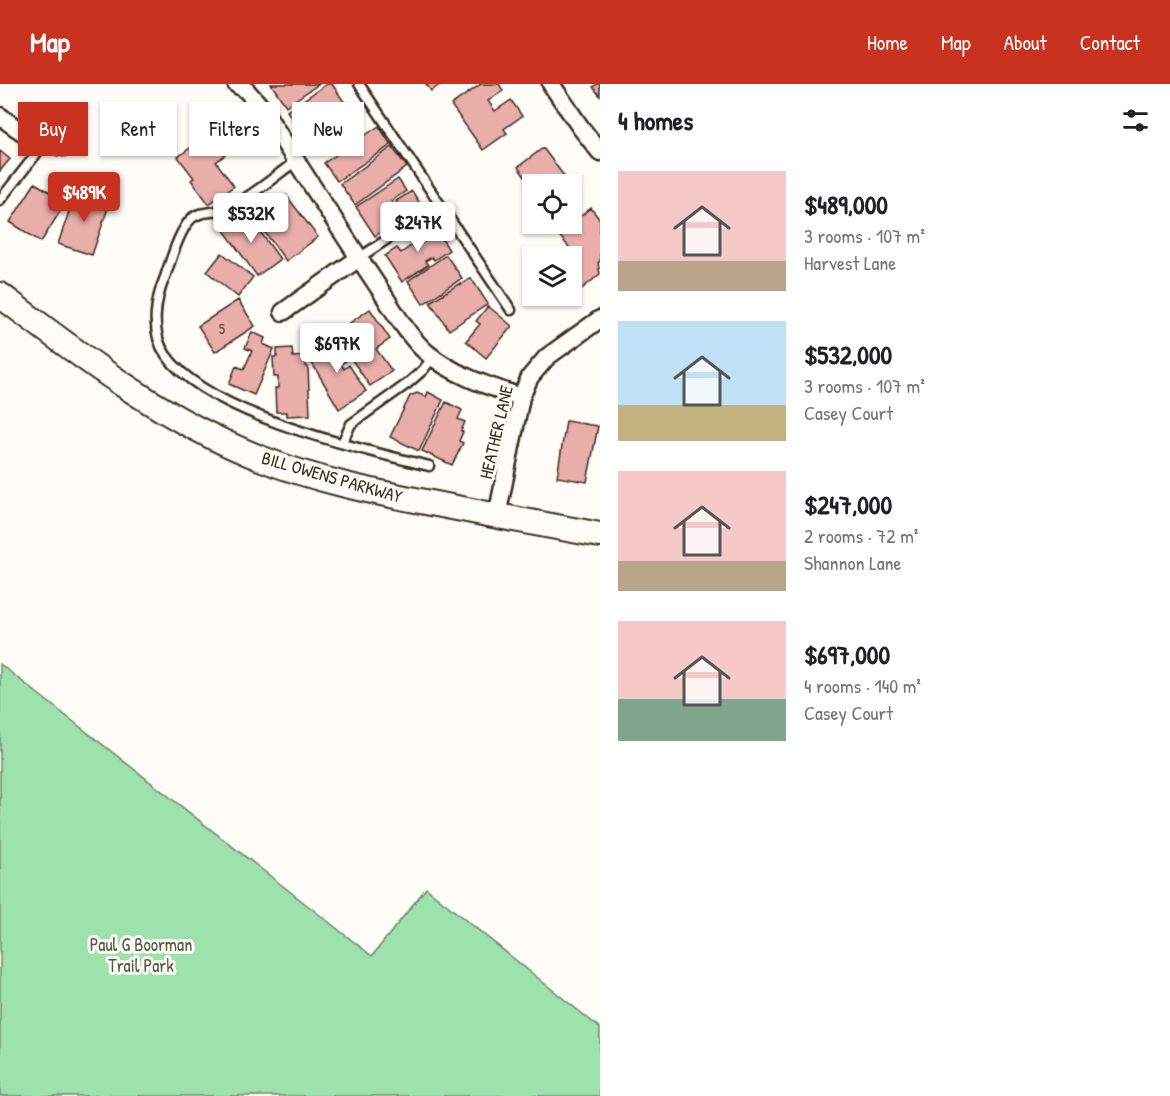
<!DOCTYPE html>
<html lang="en">
<head>
<meta charset="utf-8">
<style>
  :root { --surface:#fff; --page:#f6f6f6; --text:#202124; --muted:#757577; --accent:#c8321e }
  body { margin:0; font-family:"Patrick Hand",sans-serif; background:var(--page); color:var(--text); height:100vh; display:flex; flex-direction:column; font-size:22px; white-space:nowrap }
  * { box-sizing:border-box; margin:0 }
  p { font-size:20px; color:var(--muted) }
  .icon { flex:none; width:33px; height:33px; fill:none; stroke:currentColor; stroke-width:2; stroke-linecap:round; stroke-linejoin:round }
  .map { position:relative; flex:1; overflow:hidden }
  .panel { display:flex; flex-direction:column; background:var(--surface); width:570px }
  .panel>* { flex:none }
  .guide { position:absolute; left:18px; top:18px; width:492px; height:54px; display:flex; gap:12px }
  .tools { position:absolute; left:522px; top:90px; display:grid; gap:12px }
  .tools a { display:grid; place-items:center; width:60px; height:60px; border-radius:0px; background:var(--surface); box-shadow:0 2px 4px #0004; font-size:30px }
  .price { position:absolute; translate:-50% -51px; padding:0 14px; border-radius:6px; background:#fff; color:#222; font-size:20px; line-height:39px; filter:drop-shadow(0 2px 3px #0008) }
  .price::after { content:''; position:absolute; left:50%; top:36px; width:18px; height:14px; margin-left:-9px; background:inherit; clip-path:polygon(0 0,100% 0,50% 100%) }
  .price.current { background:var(--accent); color:#fff }
  ul { padding:0; list-style:none }
  li { display:flex; align-items:center; gap:18px; height:150px; padding:0 18px }
  li span { display:grid; place-items:center; flex:none; width:168px; height:120px; border-radius:0px; color:#555 }
  li>.icon { margin-inline-start:auto }
  span .icon { width:72px; height:72px; fill:#fffc; stroke-width:1 }
  li b { font-size:26px }
  h2 { display:flex; justify-content:space-between; align-items:center; height:72px; padding:0 18px; font-size:26px }
  .chip { padding:0 21px; border-radius:0px; background:var(--surface); box-shadow:0 2px 4px #0004; font-size:21px; line-height:54px }
  .chip.current { background:var(--accent); color:#fff }
  header { display:flex; align-items:center; gap:36px; box-sizing:border-box; height:84px; padding:0 30px; background:var(--accent); color:#fff }
  header strong { font-size:28px }
  nav { display:flex; gap:33px; margin-inline-start:auto; font-size:21px }
  main { display:flex; flex:1; min-height:0 }
  .map>svg:first-child { display:block }
</style>
</head>
<body>
<header>
<strong>Map</strong>
<nav><a>Home</a><a>Map</a><a>About</a><a>Contact</a></nav>
</header>
<main>
<div class="map">
<svg width="600" height="1012" viewBox="0 0 600 1012">
  <rect width="100%" height="100%" fill="#fdfcf7"/>
  <filter id="ink" filterUnits="userSpaceOnUse"><feTurbulence type="fractalNoise" baseFrequency=".0167" numOctaves="2"/><feDisplacementMap in="SourceGraphic" scale="12" xChannelSelector="R" yChannelSelector="G"/><feConvolveMatrix kernelMatrix="1 2 1 2 8 2 1 2 1" color-interpolation-filters="sRGB"/></filter>
  <g filter="url(#ink)">
    <path fill="#9de1ad" stroke="#6c8666" stroke-width="1.5" d="M0 580 372 872 426 804 600 944V1012H0Z"/>
    <path fill="#e9aeaa" stroke="#3b2a1e" stroke-width="1.5" d="M271 0H319L286 22Z
      M327 0H332L347 22 303 52 287 27Z
      M426 0H441L431 7Z
      M481 0H499L503 7 488 17 495 27 511 16 522 32 504 45 507 49 483 66 451 21Z
      M597 0H600V12L593 3Z
      M379 42 391 61 337 97 324 79Z
      M209 50 225 71 216 78 234 102 209 120 191 96 194 94 178 73Z
      M392 63 407 83 355 121 340 100Z
      M543 64 570 100H532V103L518 83Z
      M0 67 10 75 0 87Z
      M398 95 406 107 391 117 397 125 393 128 395 132 402 127 396 117 412 107 421 121 375 152 356 123Z
      M35 99 66 118 41 158 10 138Z
      M76 107 110 118 92 171 58 160Z
      M269 110 275 119 286 111 318 153 286 177 248 125Z
      M591 124 600 136V177L598 179 600 190 573 212 572 177 577 173 558 150Z
      M246 128 280 175 257 192 223 145Z
      M432 139 449 166 434 176 432 173 425 177 428 181 402 198 385 172 397 164 401 169 415 159 411 153Z
      M222 169 253 193 238 213 207 188Z
      M446 171 462 194 423 220 408 197Z
      M471 194 488 220 449 246 430 218 460 199 461 201Z
      M238 216 255 242 215 268 198 242Z
      M488 222 512 242 486 274 466 257 480 240 476 237Z
      M370 225 390 255 376 265 392 287 370 302 334 250Z
      M252 248 265 254 263 260 274 265 254 311 229 300 236 282 244 285 252 267 245 264Z
      M332 254 347 276 341 280 344 285 349 281 366 307 339 325 309 274 317 269 316 265Z
      M292 264 293 273 306 272V282L308 283 310 331 287 332V328H276L275 304H278V293H274L273 273H277V265Z
      M428 308 443 316 419 367 390 353 410 312 417 309 426 313Z
      M446 318 462 326 458 335 465 338 461 347 463 348 459 357 463 359 452 381 422 367Z
      M566 337 598 342 587 398 557 393Z"/>
    <g fill="none" stroke-linecap="round" stroke-linejoin="round">
      <defs>
        <path id="lane" d="M359 0 511 226
          M296 77C274 93 250 114 225 125 213 130 200 126 191 135 179 147 171 176 165 193 155 216 150 249 166 271 208 331 360 365 429 382
          M0 116 44 60
          M359 174 440 120
          M342 359 351 340 407 300 423 286 433 273"/>
        <path id="street" d="M236 0 246 6 262 24C300 83 338 143 377 201 392 223 406 250 426 268 453 291 488 302 521 313
          M551 0 581 44 600 68
          M0 32C22 49 34 58 63 63
          M283 228 359 174
          M497 432 521 313 530 293 547 273 600 235"/>
        <path id="secondary" d="M0 211C82 273 163 336 260 374 315 396 373 408 431 419 487 430 544 441 600 451"/>
      </defs>
      <use href="#lane" stroke="#3b2a1e" stroke-width="13"/>
      <use href="#street" stroke="#3b2a1e" stroke-width="21"/>
      <use href="#secondary" stroke="#3b2a1e" stroke-width="28"/>
      <use href="#lane" stroke="#fdfcf7" stroke-width="8"/>
      <use href="#street" stroke="#fdfcf7" stroke-width="16"/>
      <use href="#secondary" stroke="#fdfcf7" stroke-width="24"/>
    </g>
  </g>
  <g text-anchor="middle" dominant-baseline="central" stroke-width="6" stroke-linejoin="round" paint-order="stroke">
    <g font-size="15" fill="#664b41">
      <text x="222" y="244">5</text>
    </g>
    <g font-size="18" fill="#3b2a1e" stroke="#fdfcf7">
      <text transform="translate(496 348) rotate(-77)">HEATHER LANE</text>
      <text transform="translate(332 393) rotate(16)">BILL OWENS PARKWAY</text>
    </g>
    <g font-size="18" fill="#545842" stroke="#fdfcf7">
      <text x="141" y="860">Paul G Boorman<tspan x="141" dy="21">Trail Park</tspan></text>
    </g>
  </g>
</svg>
<div class="tools">
<a><svg class="icon" aria-label="locate" viewBox="0 0 24 24"><circle cx="12" cy="12" r="6"/><path d="M12 2v4M12 18v4M2 12h4M18 12h4"/></svg></a>
<a><svg class="icon" aria-label="layers" viewBox="0 0 24 24"><path d="M12 4l9 5-9 5-9-5zM3 14l9 5 9-5"/></svg></a>
</div>
<b class="price current" style="left:84px;top:139px">$489K</b>
<b class="price" style="left:251px;top:160px">$532K</b>
<b class="price" style="left:418px;top:169px">$247K</b>
<b class="price" style="left:337px;top:290px">$697K</b>
<div class="guide">
<a class="chip current">Buy</a>
<a class="chip">Rent</a>
<a class="chip">Filters</a>
<a class="chip">New</a>
</div>
</div>
<section class="panel">
<h2>4 homes<svg class="icon" aria-label="filters" viewBox="0 0 24 24"><path d="M4 7h16M4 17h16"/><circle cx="9" cy="7" r="2"/><circle cx="15" cy="17" r="2"/></svg></h2>
<ul>
<li><span style="background:linear-gradient(#f6c9c9 75%,#b9a48a 0)"><svg class="icon" aria-label="home" viewBox="0 0 24 24"><path d="M3 11l9-7 9 7M6 9v11h12V9"/></svg></span><div><b>$489,000</b><p>3 rooms · 107 m²</p><p>Harvest Lane</p></div></li>
<li><span style="background:linear-gradient(#bfe0f5 70%,#c2b280 0)"><svg class="icon" aria-label="home" viewBox="0 0 24 24"><path d="M3 11l9-7 9 7M6 9v11h12V9"/></svg></span><div><b>$532,000</b><p>3 rooms · 107 m²</p><p>Casey Court</p></div></li>
<li><span style="background:linear-gradient(#f6c9c9 75%,#b9a48a 0)"><svg class="icon" aria-label="home" viewBox="0 0 24 24"><path d="M3 11l9-7 9 7M6 9v11h12V9"/></svg></span><div><b>$247,000</b><p>2 rooms · 72 m²</p><p>Shannon Lane</p></div></li>
<li><span style="background:linear-gradient(#f6c9c9 65%,#7fa58c 0)"><svg class="icon" aria-label="home" viewBox="0 0 24 24"><path d="M3 11l9-7 9 7M6 9v11h12V9"/></svg></span><div><b>$697,000</b><p>4 rooms · 140 m²</p><p>Casey Court</p></div></li>
</ul>
</section>
</main>
</body>
</html>
